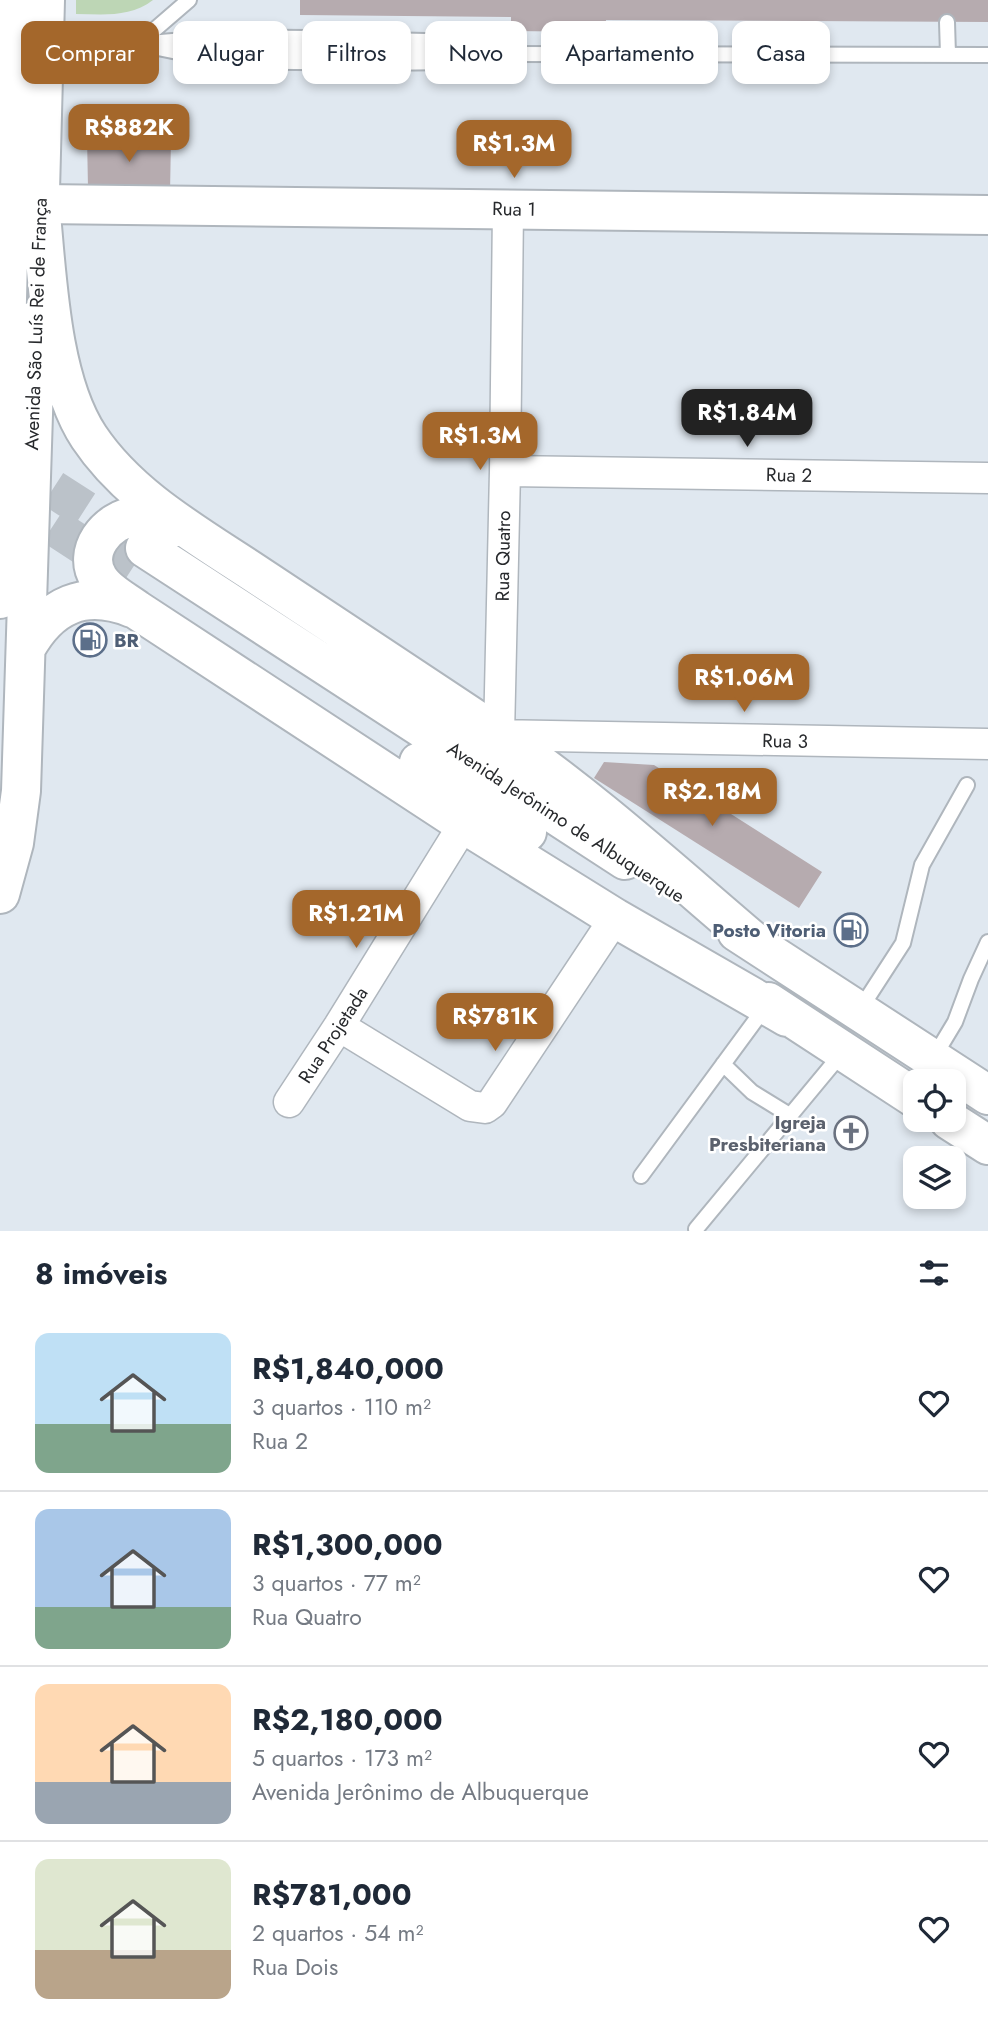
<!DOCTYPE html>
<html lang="pt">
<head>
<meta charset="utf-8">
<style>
  :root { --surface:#fff; --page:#f2f2f3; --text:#1f2937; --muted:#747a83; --line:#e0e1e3; --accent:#a4672b }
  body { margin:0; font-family:Jost,sans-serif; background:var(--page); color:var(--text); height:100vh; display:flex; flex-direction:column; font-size:26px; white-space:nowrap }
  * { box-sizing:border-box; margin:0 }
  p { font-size:23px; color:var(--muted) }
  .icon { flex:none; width:38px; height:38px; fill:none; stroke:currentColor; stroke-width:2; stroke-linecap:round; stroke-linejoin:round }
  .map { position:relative; height:1231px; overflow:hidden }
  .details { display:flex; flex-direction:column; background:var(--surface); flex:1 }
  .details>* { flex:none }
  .top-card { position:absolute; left:21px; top:21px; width:947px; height:63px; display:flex; gap:14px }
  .fabs { position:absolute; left:903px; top:1069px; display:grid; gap:14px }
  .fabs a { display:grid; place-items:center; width:63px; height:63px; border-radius:14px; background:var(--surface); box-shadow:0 4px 10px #0003; font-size:35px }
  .price { position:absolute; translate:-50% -60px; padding:0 16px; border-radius:14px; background:var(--accent); color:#fff; font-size:23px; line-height:46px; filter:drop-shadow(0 2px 4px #0008) }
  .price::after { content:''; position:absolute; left:50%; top:42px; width:21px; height:16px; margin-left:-10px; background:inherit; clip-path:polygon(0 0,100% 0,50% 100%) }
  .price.on { background:#222; color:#fff }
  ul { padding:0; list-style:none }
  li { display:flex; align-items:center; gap:21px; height:175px; padding:0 35px }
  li+li { border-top:2px solid var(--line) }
  li span { display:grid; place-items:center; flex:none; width:196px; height:140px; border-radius:14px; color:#555 }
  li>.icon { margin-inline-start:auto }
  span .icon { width:84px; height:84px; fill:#fffc; stroke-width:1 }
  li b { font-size:30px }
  h2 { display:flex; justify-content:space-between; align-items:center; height:84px; padding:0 35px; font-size:30px }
  .tag { padding:0 24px; border-radius:14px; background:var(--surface); box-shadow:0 4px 10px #0003; font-size:24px; line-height:63px }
  .tag.on { background:var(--accent); color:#fff }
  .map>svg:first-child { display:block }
</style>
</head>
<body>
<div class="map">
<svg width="988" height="1231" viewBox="0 0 988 1231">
  <rect width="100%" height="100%" fill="#e0e8f0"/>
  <path fill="#bdd6b5" d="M76 0H153C130 18 103 14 76 14Z"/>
  <path fill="#b6abaf" d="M300 0H988V22L606 20 605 32 511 31V17L300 15Z
    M87 137 171 139 170 193 88 188Z
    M604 762 654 765 822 872 799 908 594 778Z"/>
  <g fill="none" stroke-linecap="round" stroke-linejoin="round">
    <path stroke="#bbc2c9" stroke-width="38" stroke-dasharray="38 19" stroke-linecap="butt" d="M5 458 137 543
      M5 495 128 575"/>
    <defs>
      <path id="service" d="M947 22 948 55
        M46 43 138 44 189 0
        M138 44 219 37 307 38 425 41 504 54 988 55
        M153 47 221 61 380 63 452 62 491 56
        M195 47 434 53
        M859 1011 903 943 922 865 967 785
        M934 1057 955 1022 971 979 988 942
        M723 1064 752 1092 791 1116
        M641 1176 766 1006
        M696 1229 842 1053"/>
      <path id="minor" d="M508 209 505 471 499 735 988 744
        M505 471 988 478
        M339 1026 470 1106 485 1108 492 1103 615 918
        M289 1102 339 1026 464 824"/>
      <path id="secondary" d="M40 204 988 215"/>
      <path id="primary" d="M40 204C47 274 50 378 89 437 131 500 203 538 265 580 342 631 420 682 496 733 589 796 673 873 759 946
        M39 229 45 0
        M177 527C163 521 151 515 136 516 107 519 81 552 99 579 107 592 125 601 137 610L464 824 615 918 787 1017
        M145 548 625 860
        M0 599 14 0
        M26 648C50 605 84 589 132 608
        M419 762 527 832
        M0 894 14 843 21 791 36 320
        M737 932 988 1095
        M768 1002 915 1098
        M949 1120 988 1145"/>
    </defs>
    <use href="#service" stroke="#afb6bd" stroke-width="18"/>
    <use href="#minor" stroke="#afb6bd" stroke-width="33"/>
    <use href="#secondary" stroke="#afb6bd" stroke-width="42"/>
    <use href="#primary" stroke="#afb6bd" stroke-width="42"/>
    <use href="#service" stroke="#fff" stroke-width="14"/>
    <use href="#minor" stroke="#fff" stroke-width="30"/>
    <use href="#secondary" stroke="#fff" stroke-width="38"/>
    <use href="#primary" stroke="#fff" stroke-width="38"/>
  </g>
  <defs>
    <symbol id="fuel-ring" viewBox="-11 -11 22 22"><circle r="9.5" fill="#fff" stroke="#5c6f8a" stroke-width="1.5"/><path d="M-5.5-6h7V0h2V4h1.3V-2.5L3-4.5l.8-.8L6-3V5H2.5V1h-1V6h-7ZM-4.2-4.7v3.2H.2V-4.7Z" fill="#5c6f8a"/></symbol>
    <symbol id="church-ring" viewBox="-11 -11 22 22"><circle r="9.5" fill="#fff" stroke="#6b7280" stroke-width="1.5"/><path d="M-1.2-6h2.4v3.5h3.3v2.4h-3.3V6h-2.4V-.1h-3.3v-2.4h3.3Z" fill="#6b7280"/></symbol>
  </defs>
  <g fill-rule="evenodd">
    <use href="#fuel-ring" x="71" y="621" width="38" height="38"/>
    <use href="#fuel-ring" x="832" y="911" width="38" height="38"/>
    <use href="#church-ring" x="832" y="1114" width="38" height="38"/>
  </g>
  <g text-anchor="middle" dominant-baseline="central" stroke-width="5" stroke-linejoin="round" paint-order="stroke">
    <g font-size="19" fill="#27292c" stroke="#fff">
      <text transform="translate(514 209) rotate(1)">Rua 1</text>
      <text transform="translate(36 324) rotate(-88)">Avenida São Luís Rei de França</text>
      <text transform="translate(789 475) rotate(1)">Rua 2</text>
      <text transform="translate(503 556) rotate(-89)">Rua Quatro</text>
      <text transform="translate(785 741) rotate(1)">Rua 3</text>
      <text transform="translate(566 822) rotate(33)">Avenida Jerônimo de Albuquerque</text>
      <text transform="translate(333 1035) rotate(-57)">Rua Projetada</text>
    </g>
    <g font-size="19" font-weight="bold" fill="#4e5e75" stroke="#fff" text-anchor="start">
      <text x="114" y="640">BR</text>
      <text x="826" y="930" text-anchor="end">Posto Vitoria</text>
    </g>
    <g font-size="19" font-weight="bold" fill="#5b616d" stroke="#fff" text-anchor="end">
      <text x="826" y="1122">Igreja<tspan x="826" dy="22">Presbiteriana</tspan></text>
    </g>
  </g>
</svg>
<div class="fabs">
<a><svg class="icon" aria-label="locate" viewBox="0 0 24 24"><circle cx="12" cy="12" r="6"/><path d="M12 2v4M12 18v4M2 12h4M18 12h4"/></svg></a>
<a><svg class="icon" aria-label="layers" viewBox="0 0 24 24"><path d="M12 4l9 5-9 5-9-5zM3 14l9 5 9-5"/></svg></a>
</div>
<b class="price" style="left:129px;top:164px">R$882K</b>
<b class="price" style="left:514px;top:180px">R$1.3M</b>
<b class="price on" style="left:747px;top:449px">R$1.84M</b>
<b class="price" style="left:480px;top:472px">R$1.3M</b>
<b class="price" style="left:744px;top:714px">R$1.06M</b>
<b class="price" style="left:712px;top:828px">R$2.18M</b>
<b class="price" style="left:356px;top:950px">R$1.21M</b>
<b class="price" style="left:495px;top:1053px">R$781K</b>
<div class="top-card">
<a class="tag on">Comprar</a>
<a class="tag">Alugar</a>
<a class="tag">Filtros</a>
<a class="tag">Novo</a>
<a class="tag">Apartamento</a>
<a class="tag">Casa</a>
</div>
</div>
<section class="details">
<h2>8 imóveis<svg class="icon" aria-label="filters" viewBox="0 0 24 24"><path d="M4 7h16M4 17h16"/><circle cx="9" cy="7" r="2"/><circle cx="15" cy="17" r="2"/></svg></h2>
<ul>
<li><span style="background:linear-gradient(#bfe0f5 65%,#7fa58c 0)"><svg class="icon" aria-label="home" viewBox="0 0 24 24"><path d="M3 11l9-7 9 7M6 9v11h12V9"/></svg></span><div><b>R$1,840,000</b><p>3 quartos · 110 m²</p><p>Rua 2</p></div><svg class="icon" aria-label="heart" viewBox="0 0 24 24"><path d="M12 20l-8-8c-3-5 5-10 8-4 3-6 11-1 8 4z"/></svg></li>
<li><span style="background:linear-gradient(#a9c7e8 70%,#7fa58c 0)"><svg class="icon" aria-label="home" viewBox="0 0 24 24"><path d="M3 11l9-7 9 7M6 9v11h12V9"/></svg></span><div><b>R$1,300,000</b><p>3 quartos · 77 m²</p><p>Rua Quatro</p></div><svg class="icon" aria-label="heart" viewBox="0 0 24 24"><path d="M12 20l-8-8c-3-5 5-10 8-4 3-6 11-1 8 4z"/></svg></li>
<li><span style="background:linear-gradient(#ffd9b3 70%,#9aa5b1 0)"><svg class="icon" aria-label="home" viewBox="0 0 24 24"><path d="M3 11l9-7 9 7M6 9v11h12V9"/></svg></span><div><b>R$2,180,000</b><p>5 quartos · 173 m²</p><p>Avenida Jerônimo de Albuquerque</p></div><svg class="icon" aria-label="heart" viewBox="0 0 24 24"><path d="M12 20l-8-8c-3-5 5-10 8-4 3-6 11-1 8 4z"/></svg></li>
<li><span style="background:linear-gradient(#dfe7d0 65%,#b9a48a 0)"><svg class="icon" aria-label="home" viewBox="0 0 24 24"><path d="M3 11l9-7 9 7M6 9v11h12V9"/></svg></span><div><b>R$781,000</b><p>2 quartos · 54 m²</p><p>Rua Dois</p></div><svg class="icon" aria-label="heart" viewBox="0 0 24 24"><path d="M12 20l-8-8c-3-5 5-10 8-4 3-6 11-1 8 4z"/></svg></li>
</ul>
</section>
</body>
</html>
